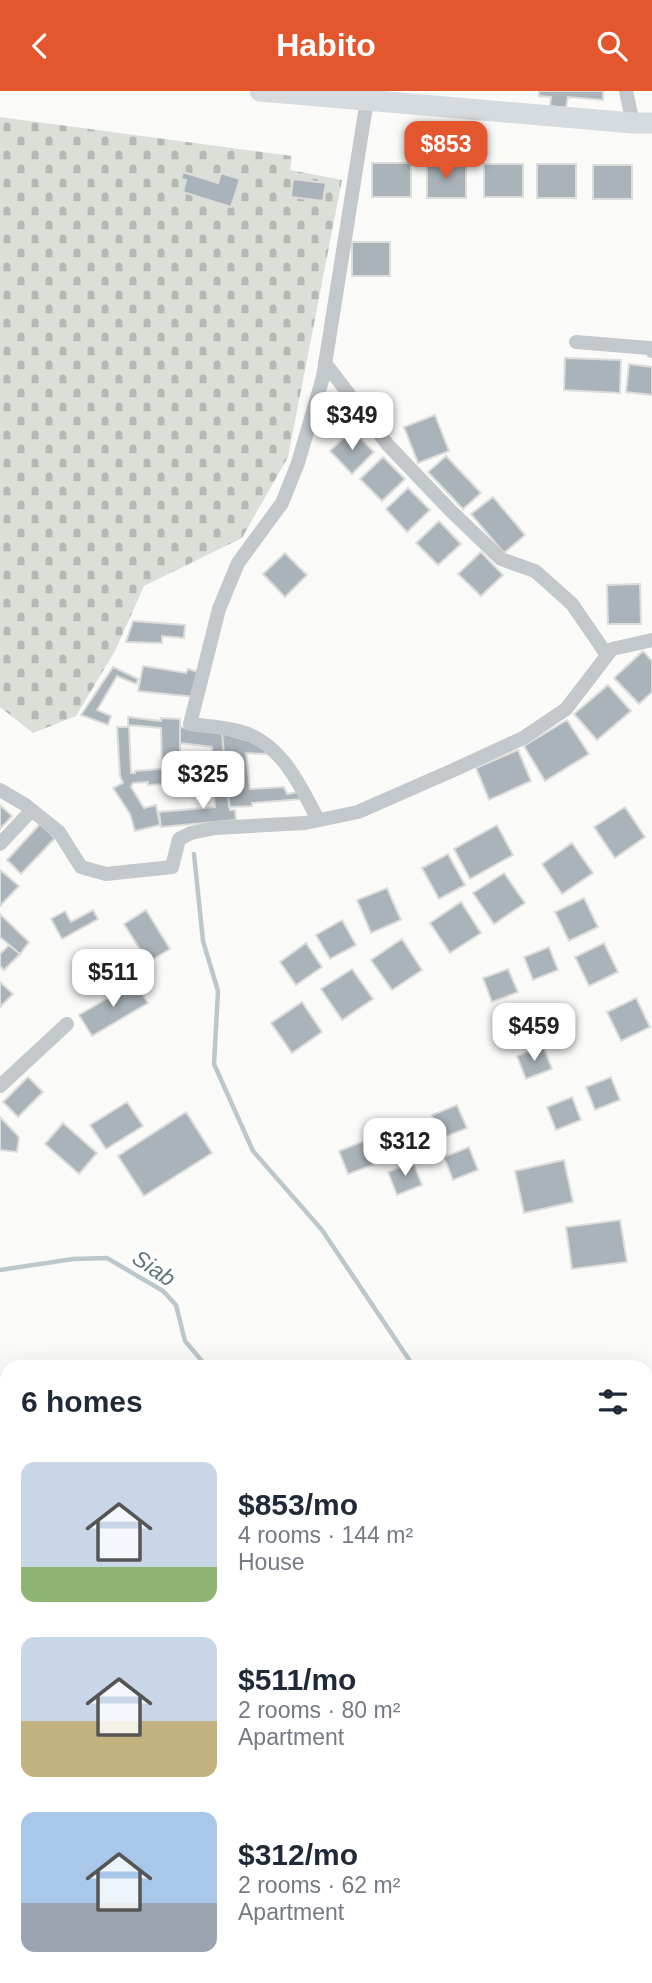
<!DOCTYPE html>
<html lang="en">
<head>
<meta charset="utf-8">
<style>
  :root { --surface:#fff; --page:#f2f2f3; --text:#1f2937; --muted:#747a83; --accent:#e4572e }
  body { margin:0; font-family:Arial,sans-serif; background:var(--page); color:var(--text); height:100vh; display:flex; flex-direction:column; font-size:26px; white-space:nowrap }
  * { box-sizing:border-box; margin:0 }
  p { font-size:23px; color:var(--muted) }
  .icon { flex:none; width:38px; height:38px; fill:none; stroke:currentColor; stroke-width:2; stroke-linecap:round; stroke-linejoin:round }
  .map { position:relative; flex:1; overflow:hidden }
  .sheet { position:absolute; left:0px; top:1269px; width:653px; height:625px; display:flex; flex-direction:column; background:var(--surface); border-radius:21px 21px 0 0; box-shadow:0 7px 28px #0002 }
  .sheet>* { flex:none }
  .price { position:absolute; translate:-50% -60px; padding:0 16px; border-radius:14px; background:#fff; color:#222; font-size:23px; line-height:46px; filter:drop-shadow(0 2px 4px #0008) }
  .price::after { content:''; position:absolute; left:50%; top:42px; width:21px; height:16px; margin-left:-10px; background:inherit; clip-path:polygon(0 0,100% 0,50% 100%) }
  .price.selected { background:var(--accent); color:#fff }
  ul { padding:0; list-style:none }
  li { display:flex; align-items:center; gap:21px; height:175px; padding:0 21px }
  li span { display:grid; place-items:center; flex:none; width:196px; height:140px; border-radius:14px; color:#555 }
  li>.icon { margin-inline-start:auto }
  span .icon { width:84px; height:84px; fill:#fffc; stroke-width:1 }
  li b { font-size:30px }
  h2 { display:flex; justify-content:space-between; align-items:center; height:84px; padding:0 21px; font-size:30px }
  header { display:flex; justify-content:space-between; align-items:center; height:91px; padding:0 21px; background:var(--accent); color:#fff; font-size:32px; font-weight:700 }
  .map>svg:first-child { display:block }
</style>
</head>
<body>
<header><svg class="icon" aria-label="back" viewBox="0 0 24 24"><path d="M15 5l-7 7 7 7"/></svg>Habito<svg class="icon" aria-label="search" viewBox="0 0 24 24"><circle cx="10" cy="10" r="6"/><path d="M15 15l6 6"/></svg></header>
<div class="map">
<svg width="652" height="1892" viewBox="0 0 652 1892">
  <defs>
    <pattern id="cemetery-stones" width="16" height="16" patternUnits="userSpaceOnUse" patternTransform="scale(1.75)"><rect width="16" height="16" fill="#dadfd7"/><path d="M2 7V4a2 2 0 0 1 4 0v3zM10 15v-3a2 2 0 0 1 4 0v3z" fill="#b4b9b4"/></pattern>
  </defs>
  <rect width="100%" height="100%" fill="#fafaf8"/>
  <path fill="url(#cemetery-stones)" d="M0 26 292 65 290 79 342 89 288 366 242 447 144 495 115 560 76 625 33 642 0 616Z"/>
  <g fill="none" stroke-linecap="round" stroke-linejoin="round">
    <path stroke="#bbc7cb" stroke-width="4.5" d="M194 763 203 850 218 900 214 973 253 1060 322 1139 414 1276
      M0 1179 73 1168 107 1167 163 1200 176 1214 185 1250 207 1276
      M646 1457 652 1460
      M646 1600 652 1601"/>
  </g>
  <path fill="#aab3b9" stroke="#dcdcda" stroke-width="2" d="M539 0H603V9L568 6 566 17 550 15 551 6 539 5Z
    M372 72H411V106H372Z
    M427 73H466V107H427Z
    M484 73H523V106H484Z
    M537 73H576V107H537Z
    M593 74H632V108H593Z
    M183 81 218 92 221 82 240 88 231 116 183 101 186 89 181 88Z
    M293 88 326 92 323 110 291 106Z
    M352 151H390V185H352Z
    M565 267 621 269 620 302 564 299Z
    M629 273 652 276V304L626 301Z
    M435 324 449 360 418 372 404 336Z
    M352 339 374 361 352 383 330 360Z
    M446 365 481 402 463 418 428 381Z
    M383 366 405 388 382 410 360 388Z
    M408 397 430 419 407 441 386 418Z
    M493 406 525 444 504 462 471 423Z
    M439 430 461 453 438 474 416 452Z
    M481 461 503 484 481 505 458 483Z
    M285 462 307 484 285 506 263 483Z
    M640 493 641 533H608L607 494Z
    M133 530 185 534 184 547 162 545V552L126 551Z
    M643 560 652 570V601L639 613 614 587Z
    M143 575 186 582 188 578 201 582 195 606 138 600Z
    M113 576 138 588 136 593 117 585 97 619 111 625 108 634 81 624Z
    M608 594 631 620 597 649 574 623Z
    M128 626 161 630V627L180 628V676L162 677 161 637 128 634Z
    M567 629 589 663 545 690 524 655Z
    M117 636H129L131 682H135V680L209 674V677L225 676 227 690 148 694V691L133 692 131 696 144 717 156 714 160 734 135 740 130 723 113 697 123 692 120 685Z
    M180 636 222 642 225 676 214 677 212 656 180 652Z
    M222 642 263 654 266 663 246 662 250 698 284 696 287 703 298 701 303 708 252 712V715L229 716Z
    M518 659 531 690 489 709 476 677Z
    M227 690 230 719H235L236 729 161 736 159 721 215 716 213 691Z
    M0 714 12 725 0 738Z
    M625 716 645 746 615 767 594 736Z
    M40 733 55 747 21 783 7 769Z
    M497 734 513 764 470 788 454 758Z
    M572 752 593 782 562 803 542 773Z
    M448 763 465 794 439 808 422 777Z
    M0 779 19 795 0 815Z
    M504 782 525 812 494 833 473 802Z
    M387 797 401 829 371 842 357 809Z
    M584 807 598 836 569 850 555 821Z
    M461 811 481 842 450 862 430 832Z
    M93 819 98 828 62 848 51 828 65 820 71 831Z
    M146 819 170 858 134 880 128 870 141 860 124 833Z
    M0 823 29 851 20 863 0 846Z
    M342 829 356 854 330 868 316 844Z
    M402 848 422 879 392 899 371 869Z
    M306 852 322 876 296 894 280 871Z
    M604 852 618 881 589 895 575 866Z
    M9 854 20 863 4 879 0 875V863Z
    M549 856 558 879 533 889 524 866Z
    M352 878 373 908 342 929 321 898Z
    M508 878 518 901 492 911 483 887Z
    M0 891 13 903 0 916Z
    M135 891 148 912 92 945 79 924Z
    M636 907 650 936 621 950 607 921Z
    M302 911 322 941 292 962 271 932Z
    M543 955 552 978 526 988 517 965Z
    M28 986 43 1001 18 1026 3 1011Z
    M611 986 620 1009 595 1019 586 996Z
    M572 1006 581 1029 556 1039 547 1016Z
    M127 1011 143 1035 106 1058 90 1034Z
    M457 1014 467 1037 442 1047 432 1024Z
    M186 1021 212 1062 144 1105 118 1065Z
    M0 1026 19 1046 17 1061 0 1059Z
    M406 1030 415 1053 390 1063 381 1040Z
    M63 1032 97 1062 79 1083 45 1053Z
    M364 1050 373 1074 348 1083 339 1060Z
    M469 1056 478 1079 453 1089 444 1066Z
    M564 1069 573 1111 524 1122 515 1080Z
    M413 1071 422 1094 397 1104 388 1081Z
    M620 1129 627 1171 572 1178 566 1136Z
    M0 1651H7V1677H0Z
    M646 1858 652 1859V1892H628L629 1886H646Z
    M5 1864H7V1886H37V1892H1Z
    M79 1886H114L113 1892H78Z
    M185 1886H221L220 1892H185Z
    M378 1886H414L413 1892 378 1888Z"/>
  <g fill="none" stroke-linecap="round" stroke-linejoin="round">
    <path stroke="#c3c8cc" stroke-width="14" d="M626 0 633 32
      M576 251 649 257 652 260
      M325 272 388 354 451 420 501 468 535 480 572 513 607 564
      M0 699 24 713 59 741 81 776 106 783 172 776 179 748 191 742 215 737 305 732 358 721 458 677 523 647 566 618 612 558 652 549
      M318 729C300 694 281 651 239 640 223 636 206 635 190 633L219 518 238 472 282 412 298 372 323 286 367 9
      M0 753 32 719
      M0 995 67 933
      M646 1394 652 1386
      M0 1498H7
      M0 1540H7
      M552 1886 621 1892
      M55 1892 56 1886
      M236 1892 237 1886
      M427 1892 428 1886"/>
    <path stroke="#d6dbdf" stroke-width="21" d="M260 0 633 32H652"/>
  </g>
  <g text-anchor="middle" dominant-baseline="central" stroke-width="7" stroke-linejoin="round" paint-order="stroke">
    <g font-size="23" font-style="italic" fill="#60757c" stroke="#fff">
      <text transform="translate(154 1177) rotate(34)">Siab</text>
    </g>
  </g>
</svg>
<b class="price selected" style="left:446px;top:90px">$853</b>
<b class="price" style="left:352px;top:361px">$349</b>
<b class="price" style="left:203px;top:720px">$325</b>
<b class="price" style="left:113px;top:918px">$511</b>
<b class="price" style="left:534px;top:972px">$459</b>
<b class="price" style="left:405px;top:1087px">$312</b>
<section class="sheet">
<h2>6 homes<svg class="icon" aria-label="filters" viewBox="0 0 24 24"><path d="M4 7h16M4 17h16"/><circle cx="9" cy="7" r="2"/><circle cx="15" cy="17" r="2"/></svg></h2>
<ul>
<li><span style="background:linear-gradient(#c9d6e8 75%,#8fb573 0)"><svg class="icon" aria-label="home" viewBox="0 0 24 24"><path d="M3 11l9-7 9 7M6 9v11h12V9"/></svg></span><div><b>$853/mo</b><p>4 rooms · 144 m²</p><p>House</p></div></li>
<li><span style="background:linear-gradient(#c9d6e8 60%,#c2b280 0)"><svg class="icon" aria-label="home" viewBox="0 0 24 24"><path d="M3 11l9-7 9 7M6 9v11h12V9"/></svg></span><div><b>$511/mo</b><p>2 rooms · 80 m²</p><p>Apartment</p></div></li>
<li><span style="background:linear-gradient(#a9c7e8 65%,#9aa5b1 0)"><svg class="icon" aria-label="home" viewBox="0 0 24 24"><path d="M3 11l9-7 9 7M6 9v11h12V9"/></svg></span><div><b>$312/mo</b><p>2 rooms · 62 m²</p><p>Apartment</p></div></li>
</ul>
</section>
</div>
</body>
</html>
